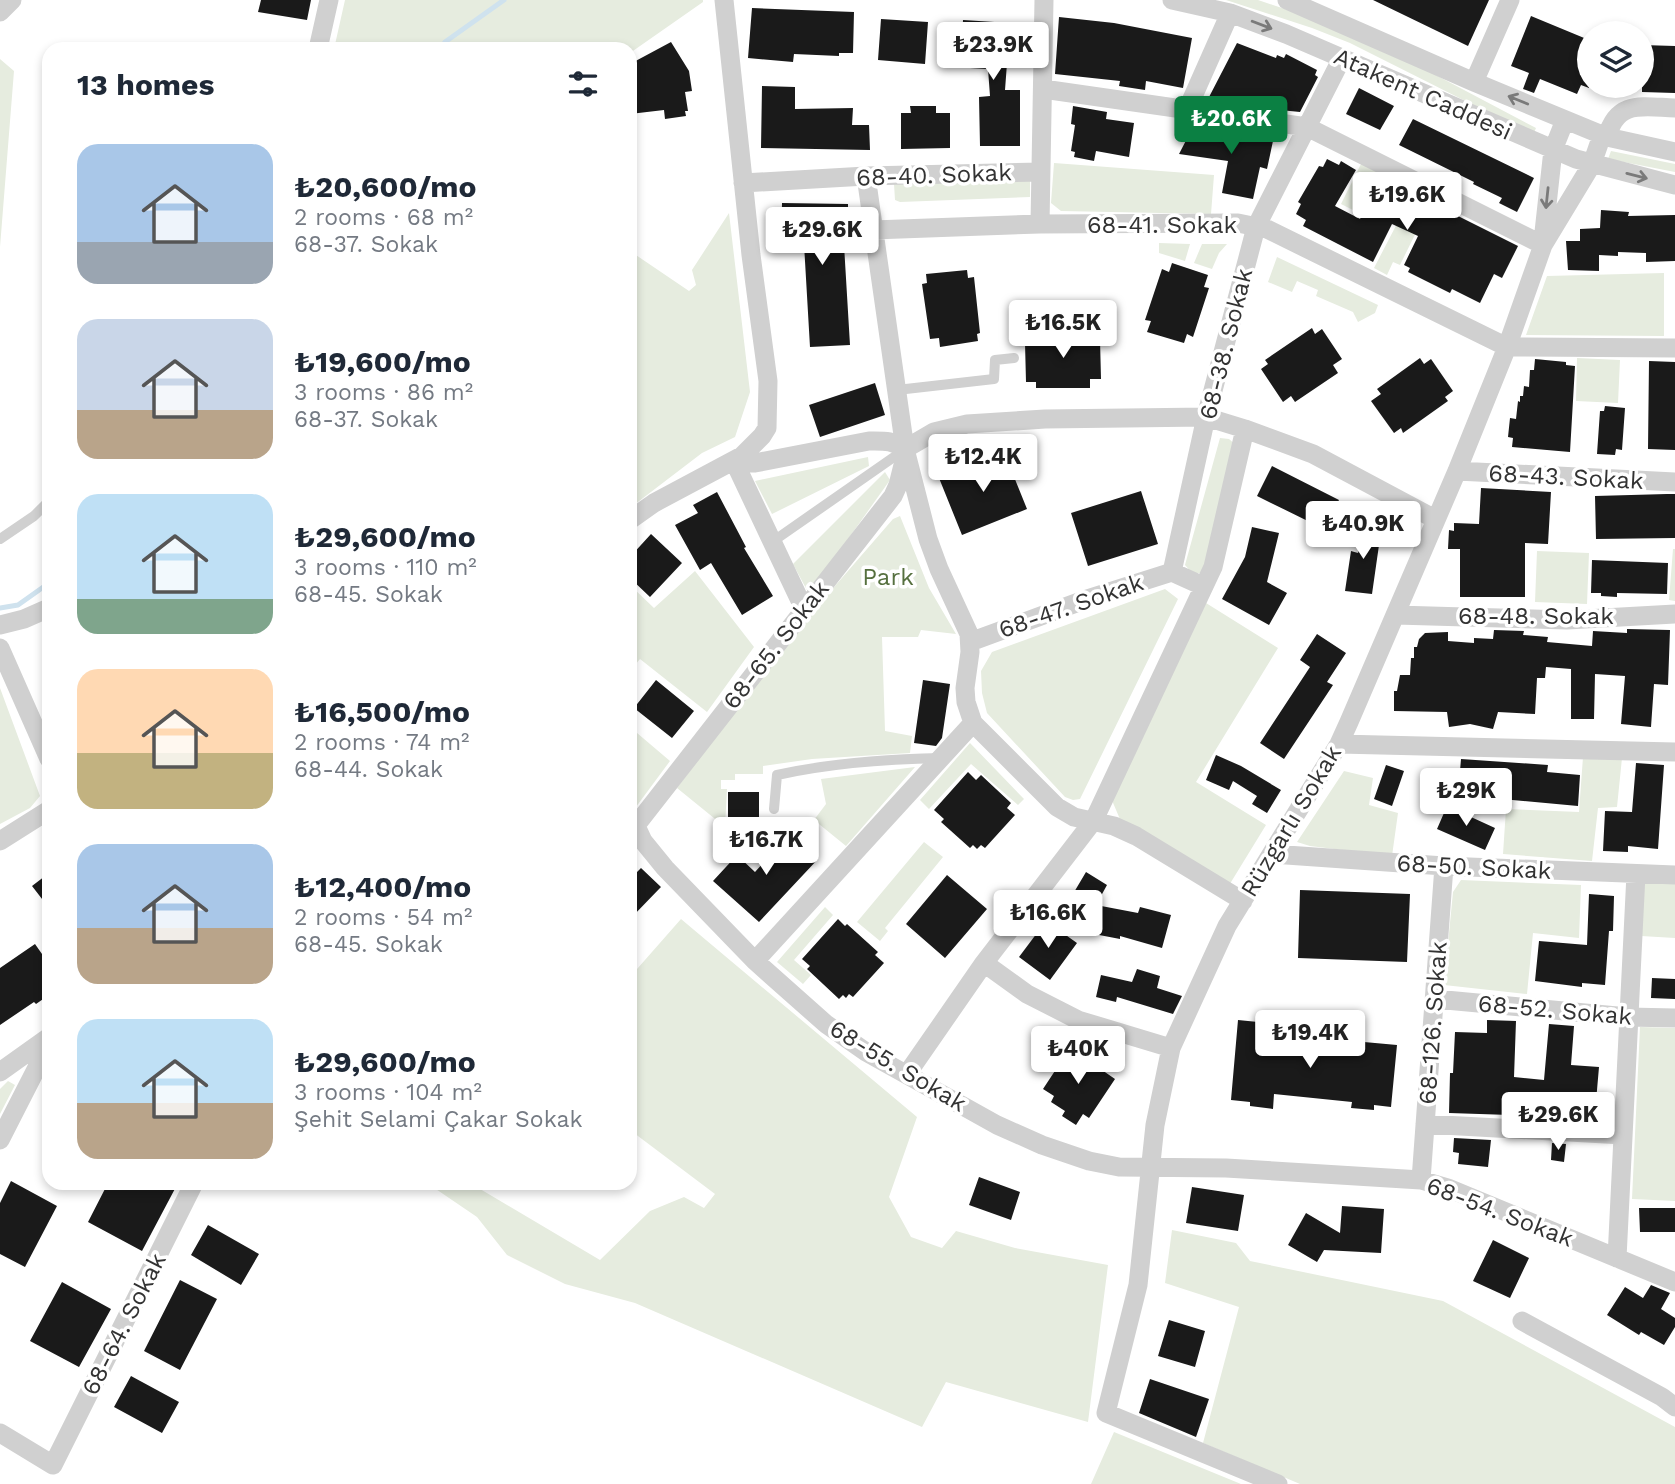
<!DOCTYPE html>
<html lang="en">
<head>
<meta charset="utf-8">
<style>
  :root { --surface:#fff; --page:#f6f6f7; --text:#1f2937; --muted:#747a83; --accent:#0b8043 }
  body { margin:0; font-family:"Work Sans",sans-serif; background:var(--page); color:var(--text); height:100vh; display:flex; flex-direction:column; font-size:26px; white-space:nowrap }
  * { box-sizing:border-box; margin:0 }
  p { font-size:23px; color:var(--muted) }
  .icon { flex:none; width:38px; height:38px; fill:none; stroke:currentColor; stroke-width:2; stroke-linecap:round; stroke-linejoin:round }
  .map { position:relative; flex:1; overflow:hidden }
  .drawer { position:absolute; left:42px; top:42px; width:595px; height:1148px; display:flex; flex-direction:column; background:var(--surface); border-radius:21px; box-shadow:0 4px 10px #0003 }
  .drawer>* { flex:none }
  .tools { position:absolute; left:1577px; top:21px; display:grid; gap:14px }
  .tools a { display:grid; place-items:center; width:77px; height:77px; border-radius:50%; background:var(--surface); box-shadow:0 4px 10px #0003; font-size:35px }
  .price { position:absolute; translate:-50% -60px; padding:0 16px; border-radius:7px; background:#fff; color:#222; font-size:23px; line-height:46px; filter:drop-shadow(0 2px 4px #0008) }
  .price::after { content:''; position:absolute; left:50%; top:42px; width:21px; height:16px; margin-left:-10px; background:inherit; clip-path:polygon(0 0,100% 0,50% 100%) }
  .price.on { background:var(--accent); color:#fff }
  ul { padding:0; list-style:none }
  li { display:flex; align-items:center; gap:21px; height:175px; padding:0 35px }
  li span { display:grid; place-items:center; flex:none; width:196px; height:140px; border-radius:21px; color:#555 }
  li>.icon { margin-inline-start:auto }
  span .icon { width:84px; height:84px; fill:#fffc; stroke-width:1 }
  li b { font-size:30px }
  h2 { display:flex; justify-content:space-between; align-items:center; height:84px; padding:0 35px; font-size:30px }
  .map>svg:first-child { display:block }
</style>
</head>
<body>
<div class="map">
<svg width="1675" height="1484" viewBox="0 0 1675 1484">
  <rect width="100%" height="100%" fill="#fff"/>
  <path fill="#e6ecdf" d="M345 0H703V2L630 53V49H334Z
    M1226 0H1258L1300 14 1430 72 1536 128 1533 135 1350 43 1312 28Z
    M0 59 14 71 0 247Z
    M1611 151 1675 164V172L1608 159Z
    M1362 162 1383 172 1361 214 1341 204Z
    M1054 163 1214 175 1211 214 1061 211 1051 203Z
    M1030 181V197L900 202 895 200 894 184Z
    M1415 189 1433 198 1400 265 1393 262 1387 275 1374 268Z
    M729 213 750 392 735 437 702 453 630 508V251L689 291 696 285 692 270Z
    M1159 243 1190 244 1185 261 1159 253Z
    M1202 244H1227L1219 253 1212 269 1194 263Z
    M1277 257 1378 305 1375 313 1358 322 1353 312 1316 296 1318 290 1297 281 1292 292 1268 282Z
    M1664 273V336L1526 335 1547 276Z
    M1577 358 1620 360 1618 403 1576 401Z
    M1220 438 1229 439 1237 446 1204 573H1192L1185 565Z
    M868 457 869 466 772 514 755 481Z
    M885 472 890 480 809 594 793 564Z
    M900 516 929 588 956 634 921 630 918 637H882L885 731 912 736 910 753 812 759 763 766V774H735V780H721V789H727L725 827 677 788 783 646 893 519Z
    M1673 549H1675V601L1669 600Z
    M1537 551 1589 553 1587 604 1535 602Z
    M695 571 754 647 707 712 640 659 630 671V585L654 608Z
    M1165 589 1178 599 1080 799 1073 800 1065 797 987 713 982 693 981 671 992 652Z
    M1206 603 1278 648 1196 782 1266 825 1228 887 1122 824 1111 798Z
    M0 688 40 796 30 808 0 824Z
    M630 727 670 761 630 815Z
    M970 743 1024 799 1018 805 971 764 929 809 920 800Z
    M1583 757 1622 758 1617 807 1598 808 1592 861 1503 854 1506 809 1579 812Z
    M915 767 846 846 814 820 826 804 821 779Z
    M1344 771 1373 778 1369 805 1398 813 1392 856 1310 846 1297 842Z
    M924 842 943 857 885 928 888 931 880 941 857 922Z
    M1461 880 1581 885 1579 938 1533 933 1527 994 1444 985 1453 892Z
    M1644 882 1675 884V938L1641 936Z
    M825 907 833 915 794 960 811 975 803 984 777 962Z
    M681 919 917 1117 889 1197 911 1237 942 1248 956 1231 1015 1248 1108 1265 1088 1422 946 1382 922 1427 635 1303 565 1284 507 1255 477 1217 427 1183H470L600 1260 650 1211 684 1197 704 1208 715 1194 630 1130V977Z
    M1640 1027 1675 1028V1201L1632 1199Z
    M8 1081 15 1085 0 1114V1089Z
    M1172 1230 1236 1243 1250 1261 1443 1301 1675 1427V1484H1300L1203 1443 1239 1307 1165 1283Z
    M1114 1432 1241 1484H1091Z"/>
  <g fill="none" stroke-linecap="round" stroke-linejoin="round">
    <path stroke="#cfe2ee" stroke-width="5" d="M441 49 445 42 504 0
      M0 608 18 605 49 583"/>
  </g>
  <path fill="#1a1a1a" d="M261 0H311L307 20 258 12Z
    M1373 0H1489L1468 46Z
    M752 8 854 12 853 53H839V56L794 54 793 62 748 58Z
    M1531 16 1589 40V88L1581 85 1577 94 1540 79 1534 93 1523 89 1529 73 1511 66Z
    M1059 17 1114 23 1192 38 1183 88 1146 81 1145 90 1119 86 1120 81 1055 74Z
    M881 19 928 22 925 64 878 60Z
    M963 20 1010 23 1005 90H1020V146H980L979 97 990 96 988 69 970 68V60H961Z
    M671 42 689 71 692 91 685 92 688 111H685L686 116 665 119 664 110 630 114V64Z
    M1237 43 1276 58 1277 55 1284 58 1286 54 1317 70 1315 75 1318 77 1300 112 1270 109 1261 104 1260 106 1253 103 1251 106 1242 101 1240 105 1230 99 1229 103 1208 99Z
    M1642 45 1675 46V93L1642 92Z
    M762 86 795 87V109L853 108 852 125H869L870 150 761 148Z
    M1359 88 1394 106 1380 130 1346 114Z
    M910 106H936V113H950V148L901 149V113H911Z
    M1073 106 1107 112 1106 119 1134 123 1129 157 1096 151 1094 161 1074 157 1075 152 1071 151 1075 125 1071 124Z
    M1413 119 1534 178 1517 212 1499 203 1502 198 1473 184 1474 182 1399 145Z
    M1194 125 1223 129 1273 141 1267 169 1260 167 1253 199 1222 193 1228 161 1179 154Z
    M1327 159 1339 165 1341 161 1356 170 1335 206 1360 219 1382 178 1518 246 1502 278 1494 274 1480 303 1452 289 1450 293 1408 272 1410 268 1404 265 1418 236 1392 224 1373 262 1303 226 1306 220 1296 214 1301 204 1298 202 1319 166 1323 167Z
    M782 203 848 204V245H844L850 345 810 347 804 244H781Z
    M1601 210 1629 212 1628 216 1675 215V261L1646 262V253L1618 252V256L1599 255V271L1568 270 1566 241H1580V229L1600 228Z
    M1172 263 1208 275 1204 287 1209 288 1193 337 1187 334 1184 343 1147 332 1151 321 1145 320 1162 269 1169 272Z
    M967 270 968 278 974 277 980 333 977 334 978 341 940 347 939 338 930 339 922 284 927 283 926 274Z
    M1312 328 1315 334 1322 329 1342 359 1333 365 1338 373 1295 402 1291 396 1283 402 1261 369 1268 364 1265 360Z
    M1033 333H1089V339H1100L1101 379H1090V388H1036V382H1026L1025 343H1033Z
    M1420 358 1424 364 1431 359 1453 391 1445 397 1448 401 1403 433 1401 428 1394 433 1371 401 1381 394 1377 389Z
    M1535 359 1566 362V365L1575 366 1570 452 1512 447 1513 438 1508 437 1510 418 1516 419 1518 401 1520 402V396H1523L1524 386 1529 387 1530 370H1534Z
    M1649 361 1675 362V450L1648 449Z
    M875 383 885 415 820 437 809 405Z
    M1605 406 1625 408 1622 450 1616 449 1615 455 1597 454 1600 411H1604Z
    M1004 452 1027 509 962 535 939 478Z
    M1272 466 1339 500 1324 529 1257 496Z
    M1481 488 1551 492 1548 544 1525 543V597H1460V549H1448L1449 530 1454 531V523L1479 524Z
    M1141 491 1158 544 1088 566 1071 513Z
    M717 492 746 547 744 548 773 596 742 615 711 563 700 570 675 525 698 513 693 505Z
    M1667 494H1675V538L1596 539 1595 496Z
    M1252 527 1279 533 1267 582 1287 593 1269 625 1222 599 1245 557Z
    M1354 527 1381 531 1372 594 1345 591 1351 551 1358 553 1360 547 1352 543Z
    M651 534 682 563 650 597 630 578V557Z
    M1592 560 1668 563 1667 594 1617 593V597L1601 596V593H1591Z
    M1627 629 1670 630 1668 685 1654 684 1651 727 1621 724 1625 676 1595 674 1594 719H1571V669L1546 667 1545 678H1537L1535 714 1498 712 1493 729 1470 724 1449 727 1447 712 1394 711V691H1397L1400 675H1410L1411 658H1414V647H1417L1419 639 1425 633 1448 632V641L1474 643V638L1493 639 1494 630 1524 631 1523 635 1548 637 1547 642 1592 646 1593 631 1627 633Z
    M1317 634 1346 653 1327 682 1333 685 1284 759 1260 743 1310 667 1300 660Z
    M656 680 694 711 672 738 634 708Z
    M923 680 950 684 942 738 936 746 914 743Z
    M1216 755 1241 766 1281 790 1267 813 1252 804 1257 796 1233 781 1229 790 1206 780Z
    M1461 759 1548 765 1547 772 1580 775 1578 806 1458 795Z
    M1636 763 1664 765 1658 849 1628 846V852L1603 851 1605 811 1632 812Z
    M1386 765 1404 771 1392 806 1374 799Z
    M968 772 976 780 981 775 1011 803 1007 808 1015 815 985 848 981 845 977 849 973 845 970 848 941 822 944 819 934 810Z
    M728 792H759V825H728Z
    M1447 806 1495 828 1485 850 1437 829Z
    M790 833 818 859 759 922 713 881 737 855 755 872Z
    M641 868 661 887 630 919V879Z
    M1086 872 1107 885 1096 905 1138 913 1140 907 1171 915 1162 948 1120 936V939L1094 934 1096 922 1057 899 1058 896 1070 899Z
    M49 873V908L32 886Z
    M947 875 987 909 945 958 906 924Z
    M1300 890 1410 894 1407 962 1298 958Z
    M1589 894 1614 896 1613 931H1609L1605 985 1582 983V987L1535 981 1539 941 1587 945Z
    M838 919 845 926 847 924 878 952 875 955 884 963 853 997 849 994 846 998 843 995 839 999 807 969 810 966 802 959Z
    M1046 921 1077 943 1050 980 1019 957Z
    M35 944 49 964V995L36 1004 34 1002 0 1025V968Z
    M1137 969 1160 976 1157 988 1182 996 1173 1014 1117 997 1116 1002 1096 997 1101 975 1132 982Z
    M1652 978 1675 979V999L1651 998Z
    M1238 1020 1268 1023 1266 1037 1363 1046 1364 1042 1397 1045 1391 1107 1374 1105V1110L1351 1108 1352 1102 1274 1094 1273 1109 1250 1106V1102L1231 1100Z
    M1487 1020 1516 1021 1514 1077 1544 1080 1549 1024 1574 1026 1571 1065 1599 1067 1595 1113 1564 1110 1563 1116 1510 1111V1115L1449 1113 1450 1073H1453L1455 1032 1487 1033Z
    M1070 1048 1115 1079 1089 1118 1083 1114 1076 1125 1062 1116 1065 1111 1051 1102 1054 1096 1043 1089Z
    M1454 1138 1491 1140 1488 1167 1458 1164 1459 1153 1453 1152Z
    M1552 1143 1566 1144 1564 1162 1551 1160Z
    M979 1177 1020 1192 1011 1220 969 1205Z
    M11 1181 57 1206 25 1267 0 1254V1203Z
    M108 1183H178L142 1251 88 1222Z
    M1192 1187 1244 1195 1238 1231 1186 1223Z
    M1342 1206 1384 1209 1381 1253 1324 1250 1317 1262 1288 1245 1306 1213 1340 1233Z
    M1639 1208H1675V1232H1640Z
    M208 1225 259 1254 241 1285 191 1255Z
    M1493 1240 1529 1258 1510 1298 1473 1281Z
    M180 1280 217 1299 180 1370 144 1351Z
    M62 1282 111 1309 79 1367 30 1341Z
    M1651 1285 1670 1293 1661 1309 1675 1318V1327L1664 1345 1641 1332 1639 1335 1607 1315 1625 1287 1643 1298Z
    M1169 1320 1205 1331 1195 1367 1158 1356Z
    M131 1376 179 1402 162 1433 114 1407Z
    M1150 1379 1209 1399 1196 1437 1139 1413Z"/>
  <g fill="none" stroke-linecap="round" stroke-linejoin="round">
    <path stroke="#d0d0d0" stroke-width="10" d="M897 390 994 379 995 360 1014 358
      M0 539 34 516 49 501
      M772 542 904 450
      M774 809 777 775C831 763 885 759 941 758"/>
    <path stroke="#d0d0d0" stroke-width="19" d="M1172 0 1230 13 1286 34 1576 159 1675 185
      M1287 0 1474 82 1607 137 1675 152
      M0 12 12 0
      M318 49 329 0
      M1474 82 1510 0
      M1043 89 1307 127 1543 245
      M1187 110 1230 13
      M1607 137C1617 99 1643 107 1675 108
      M866 176 905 449 928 539 939 569 969 634 970 652 965 688 966 702 973 723 1057 807 1074 817 1114 826 1136 836 1243 901
      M743 183 866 176 1041 172
      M1040 224 1044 0
      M873 230 1040 224 1238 223 1267 229 1507 347 1675 348
      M1543 241 1553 150 1565 120
      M905 449 934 432 967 424 1045 419 1206 417 1245 429 1313 454 1435 519
      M734 461 741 463H755L869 441C883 441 893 440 905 449
      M734 461 804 609
      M1457 471 1675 482
      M630 520 654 503 742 456 762 436 767 428 768 381 751 255 724 0
      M1203 586 1172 572 1206 417 1256 227 1342 58
      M1396 615 1567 620 1675 614
      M0 625 24 619 49 608
      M970 642 1087 599 1172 572
      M0 648 49 759
      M1339 744 1675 752
      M636 826 643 841 665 868 755 961 826 1024 866 1052 997 1125 1042 1145 1089 1161 1119 1167 1226 1168 1421 1180 1448 1188 1675 1282
      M630 833 893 496 898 485 905 457
      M0 841 49 810
      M1272 854 1444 866 1675 875
      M755 961 973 723
      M984 963 1027 994 1078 1020 1171 1048
      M1435 999 1628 1017 1675 1018
      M0 1072 49 1037
      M907 1074 984 963 1094 820 1213 567 1245 429
      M1425 1124 1623 1135
      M0 1140 49 1044
      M1421 1180 1444 866
      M1617 1258 1636 874
      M1522 1321 1662 1397 1675 1407
      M0 1433 53 1465 194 1183
      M1278 1484 1106 1413 1138 1285 1155 1125 1171 1048 1227 926 1339 744 1349 722 1457 471 1507 347 1543 245 1592 164 1602 135"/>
  </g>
  <defs><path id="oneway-shaft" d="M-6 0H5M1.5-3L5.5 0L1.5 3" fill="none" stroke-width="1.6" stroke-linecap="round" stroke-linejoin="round" transform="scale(1.75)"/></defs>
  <g stroke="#7a7a7a">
    <use href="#oneway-shaft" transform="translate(1262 25) rotate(21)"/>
    <use href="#oneway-shaft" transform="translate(1518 100) rotate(-158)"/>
    <use href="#oneway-shaft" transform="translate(1637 176) rotate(14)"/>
    <use href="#oneway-shaft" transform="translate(1547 198) rotate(96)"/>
  </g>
  <g text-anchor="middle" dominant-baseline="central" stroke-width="7" stroke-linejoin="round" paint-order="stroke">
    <g font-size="24" fill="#333" stroke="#fff">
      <text transform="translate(1423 94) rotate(24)">Atakent Caddesi</text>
      <text transform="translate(934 175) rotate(-2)">68-40. Sokak</text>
      <text x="1162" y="225">68-41. Sokak</text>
      <text transform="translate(1226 344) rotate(-76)">68-38. Sokak</text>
      <text transform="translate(1566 477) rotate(3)">68-43. Sokak</text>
      <text transform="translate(1071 606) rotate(-19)">68-47. Sokak</text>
      <text x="1536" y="616">68-48. Sokak</text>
      <text transform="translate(776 645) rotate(-52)">68-65. Sokak</text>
      <text transform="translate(1291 821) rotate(-59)">Rüzgarlı Sokak</text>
      <text transform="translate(1474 867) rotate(3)">68-50. Sokak</text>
      <text transform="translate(1555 1010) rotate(5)">68-52. Sokak</text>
      <text transform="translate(1433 1023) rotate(-86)">68-126. Sokak</text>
      <text transform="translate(898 1066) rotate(31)">68-55. Sokak</text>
      <text transform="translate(1500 1212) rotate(21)">68-54. Sokak</text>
      <text transform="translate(124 1324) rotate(-63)">68-64. Sokak</text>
    </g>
    <g font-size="24" fill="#56703f" stroke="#fff">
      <text x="888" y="577">Park</text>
    </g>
  </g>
</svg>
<div class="tools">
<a><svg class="icon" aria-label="layers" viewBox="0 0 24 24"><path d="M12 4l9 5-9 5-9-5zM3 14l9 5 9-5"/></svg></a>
</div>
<b class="price" style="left:993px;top:82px">₺23.9K</b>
<b class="price on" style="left:1231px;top:156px">₺20.6K</b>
<b class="price" style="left:1407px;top:232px">₺19.6K</b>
<b class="price" style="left:822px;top:267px">₺29.6K</b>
<b class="price" style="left:1063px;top:360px">₺16.5K</b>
<b class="price" style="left:983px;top:494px">₺12.4K</b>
<b class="price" style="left:1363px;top:561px">₺40.9K</b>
<b class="price" style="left:1466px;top:828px">₺29K</b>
<b class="price" style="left:766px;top:877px">₺16.7K</b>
<b class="price" style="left:1048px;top:950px">₺16.6K</b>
<b class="price" style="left:1310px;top:1070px">₺19.4K</b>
<b class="price" style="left:1078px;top:1086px">₺40K</b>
<b class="price" style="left:1558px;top:1152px">₺29.6K</b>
<section class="drawer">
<h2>13 homes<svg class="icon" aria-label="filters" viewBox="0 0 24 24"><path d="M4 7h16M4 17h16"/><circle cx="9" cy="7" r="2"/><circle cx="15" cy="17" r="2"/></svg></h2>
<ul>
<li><span style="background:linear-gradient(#a9c7e8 70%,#9aa5b1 0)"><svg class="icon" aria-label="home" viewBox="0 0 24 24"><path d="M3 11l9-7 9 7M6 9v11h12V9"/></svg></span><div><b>₺20,600/mo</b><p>2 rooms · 68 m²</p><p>68-37. Sokak</p></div></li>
<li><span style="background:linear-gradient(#c9d6e8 65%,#b9a48a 0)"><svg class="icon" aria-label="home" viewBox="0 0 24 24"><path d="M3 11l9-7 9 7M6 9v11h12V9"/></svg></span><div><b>₺19,600/mo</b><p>3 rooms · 86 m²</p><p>68-37. Sokak</p></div></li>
<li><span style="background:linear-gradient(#bfe0f5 75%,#7fa58c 0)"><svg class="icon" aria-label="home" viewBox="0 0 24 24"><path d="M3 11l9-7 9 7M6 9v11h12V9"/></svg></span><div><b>₺29,600/mo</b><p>3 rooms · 110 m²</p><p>68-45. Sokak</p></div></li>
<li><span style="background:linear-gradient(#ffd9b3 60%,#c2b280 0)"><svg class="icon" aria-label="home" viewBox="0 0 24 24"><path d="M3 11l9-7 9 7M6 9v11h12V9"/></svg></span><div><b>₺16,500/mo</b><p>2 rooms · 74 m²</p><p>68-44. Sokak</p></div></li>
<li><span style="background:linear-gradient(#a9c7e8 60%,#b9a48a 0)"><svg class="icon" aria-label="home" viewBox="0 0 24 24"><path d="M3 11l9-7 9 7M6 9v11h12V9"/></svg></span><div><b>₺12,400/mo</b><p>2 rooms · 54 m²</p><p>68-45. Sokak</p></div></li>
<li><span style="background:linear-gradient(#bfe0f5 60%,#b9a48a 0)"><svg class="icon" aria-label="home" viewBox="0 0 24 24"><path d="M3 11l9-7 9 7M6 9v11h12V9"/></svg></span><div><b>₺29,600/mo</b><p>3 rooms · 104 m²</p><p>Şehit Selami Çakar Sokak</p></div></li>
</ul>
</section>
</div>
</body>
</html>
